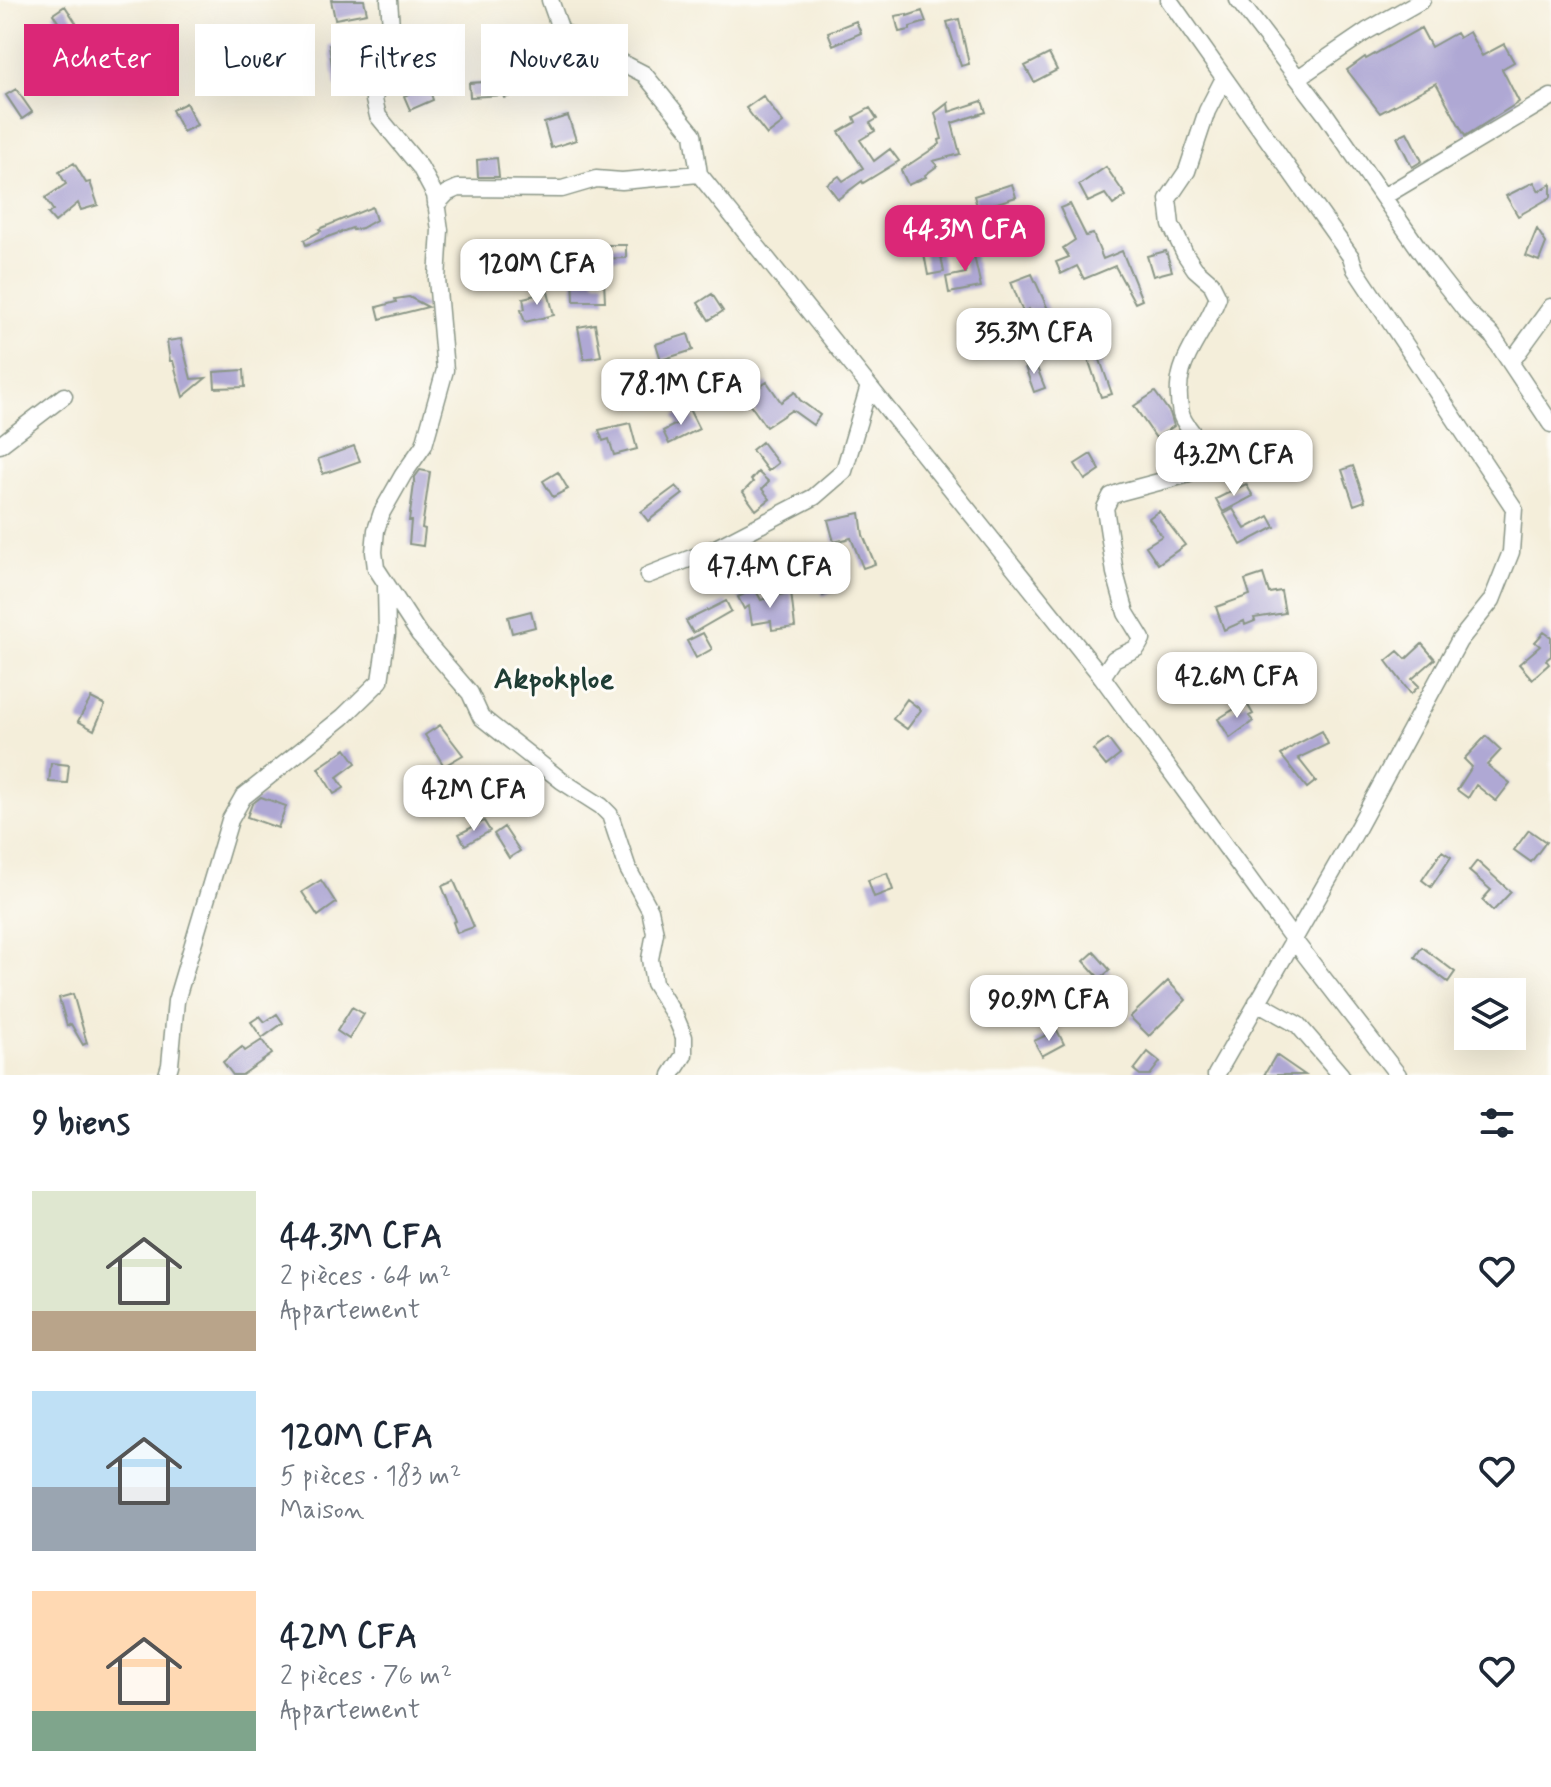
<!DOCTYPE html>
<html lang="fr">
<head>
<meta charset="utf-8">
<style>
  :root { --surface:#fff; --page:#f2f2f3; --text:#1f2937; --muted:#747a83; --accent:#db2777 }
  body { margin:0; font-family:Mynerve,sans-serif; background:var(--page); color:var(--text); height:100vh; display:flex; flex-direction:column; font-size:30px; white-space:nowrap }
  * { box-sizing:border-box; margin:0 }
  p { font-size:26px; color:var(--muted) }
  .icon { flex:none; width:44px; height:44px; fill:none; stroke:currentColor; stroke-width:2; stroke-linecap:round; stroke-linejoin:round }
  .map { position:relative; height:1075px; overflow:hidden }
  .details { display:flex; flex-direction:column; background:var(--surface); flex:1 }
  .details>* { flex:none }
  .hud { position:absolute; left:24px; top:24px; width:800px; height:72px; display:flex; gap:16px }
  .controls { position:absolute; left:1454px; top:978px; display:grid; gap:16px }
  .controls a { display:grid; place-items:center; width:72px; height:72px; border-radius:0px; background:var(--surface); box-shadow:0 8px 32px #0002; font-size:40px }
  .price { position:absolute; translate:-50% -68px; padding:0 18px; border-radius:16px; background:#fff; color:#222; font-size:26px; line-height:52px; filter:drop-shadow(0 2px 4px #0008) }
  .price::after { content:''; position:absolute; left:50%; top:48px; width:24px; height:18px; margin-left:-12px; background:inherit; clip-path:polygon(0 0,100% 0,50% 100%) }
  .price.current { background:var(--accent); color:#fff }
  ul { padding:0; list-style:none }
  li { display:flex; align-items:center; gap:24px; height:200px; padding:0 32px }
  li span { display:grid; place-items:center; flex:none; width:224px; height:160px; border-radius:0px; color:#555 }
  li>.icon { margin-inline-start:auto }
  span .icon { width:96px; height:96px; fill:#fffc; stroke-width:1 }
  li b { font-size:34px }
  h2 { display:flex; justify-content:space-between; align-items:center; height:96px; padding:0 32px; font-size:34px }
  .chip { padding:0 28px; border-radius:0px; background:var(--surface); box-shadow:0 8px 32px #0002; font-size:28px; line-height:72px }
  .chip.current { background:var(--accent); color:#fff }
  .map>svg:first-child { display:block }
</style>
</head>
<body>
<div class="map">
<svg width="1551" height="1075" viewBox="0 0 1551 1075">
  <rect width="100%" height="100%" fill="#fdfcf7"/>
  <filter id="ink" filterUnits="userSpaceOnUse"><feTurbulence type="fractalNoise" baseFrequency=".0125" numOctaves="2"/><feDisplacementMap in="SourceGraphic" scale="16" xChannelSelector="R" yChannelSelector="G"/><feConvolveMatrix kernelMatrix="1 2 1 2 8 2 1 2 1" color-interpolation-filters="sRGB"/></filter>
  <filter id="wash" filterUnits="userSpaceOnUse"><feTurbulence type="fractalNoise" baseFrequency=".006" numOctaves="4" result="noise"/><feDisplacementMap in="SourceGraphic" scale="32" xChannelSelector="R" yChannelSelector="G"/><feGaussianBlur stdDeviation="1.8" result="paint"/><feColorMatrix in="noise" values="0 0 0 0 0 0 0 0 0 0 0 0 0 0 0 0 0 1.4 0 .05"/><feComposite in="paint" operator="in"/></filter>
  <g filter="url(#wash)">
    <rect width="100%" height="100%" fill="#f4eeda"/>
    <g id="blocks">
      <path fill="#afa8d4" d="M331 0H364L367 13 335 19Z
        M65 6 78 26 66 34 53 14Z
        M922 11 926 22 910 27V30L899 32 895 16 907 14V16Z
        M959 19 969 64 961 66 947 22Z
        M856 21 861 33 833 45 828 32Z
        M1421 28 1431 47 1456 33 1459 38 1469 32 1482 56 1504 44 1514 62 1502 69 1519 102 1465 136 1436 83 1380 113 1347 70 1365 57 1366 59Z
        M290 38 296 68 275 73 268 43Z
        M354 42 357 60 346 62 349 85 335 87 329 45Z
        M1049 54 1057 70 1034 82 1025 66Z
        M504 56 511 83 562 63 567 74 505 98 504 95 470 97 469 83 499 81 494 58Z
        M428 85 433 100 410 110 404 96Z
        M16 89 32 112 22 119 6 95Z
        M763 96 783 123 767 135 746 108Z
        M982 101 986 112 952 123 960 154 933 161 937 166 925 175 926 177 908 185 901 170 940 144 939 140 942 139 935 113 948 103 949 112Z
        M186 103 197 125 183 132 172 110Z
        M870 108 877 119 870 123 875 131 860 140 874 161 890 149 899 161 863 183 862 181 838 199 827 184 839 176 843 181 863 168 839 132 856 122 854 117Z
        M568 116 576 140 551 148 544 123Z
        M1407 132 1422 161 1412 167 1397 137Z
        M497 158 499 177H478L477 160Z
        M74 163 86 183 90 182 98 205 81 210 78 203 55 222 48 214 53 210 45 198 66 184 59 172Z
        M1106 167 1126 196 1113 205 1105 194 1088 202 1079 185Z
        M1534 182 1539 191 1551 184V197L1518 216 1506 196Z
        M1012 184 1016 197 978 209 974 196Z
        M1070 204 1086 236 1093 234 1103 259 1122 251 1142 300 1135 303 1115 266 1084 279 1077 266 1061 274 1056 262 1069 257 1063 248 1075 240 1060 208Z
        M372 207 376 220 362 228 353 230 352 228 306 245 304 240 321 231 319 229Z
        M1537 229 1546 243 1539 261 1526 256Z
        M938 240 944 272 928 275 922 243Z
        M971 242 981 287 949 293 946 277 966 273 960 245Z
        M603 245H626V258L593 259 594 281H604L605 301H574L572 248Z
        M1166 251 1172 271 1153 276 1147 256Z
        M1032 274 1057 329 1042 336 1029 309 1023 312 1011 282Z
        M548 292 554 315 525 322 521 310 525 309 523 298Z
        M712 294 723 311 709 320 698 303Z
        M409 297 428 307 380 319 377 307 396 302 395 299Z
        M1083 311 1112 394 1101 397 1073 314Z
        M595 324 601 356 584 359 578 327Z
        M688 334 693 350 661 360 656 344Z
        M181 339 191 379 206 378 183 397 173 361H170L167 341Z
        M1034 360 1045 388 1034 392 1024 364Z
        M244 370 245 387 215 388 214 372Z
        M767 382 781 402 795 392 800 400 820 415 813 425 792 410 766 427 745 397Z
        M1155 392 1170 413 1174 426 1156 438 1134 406Z
        M689 409 699 429 669 444 663 431 678 423 674 416Z
        M630 423 637 449 614 455 609 439 603 441 599 430Z
        M762 442 778 463 768 471 752 450Z
        M354 446 360 461 323 474 318 459Z
        M1091 454 1100 470 1085 480 1075 464Z
        M1353 466 1365 501 1354 505 1342 470Z
        M420 470 430 472 422 528 425 529 423 546 409 544 411 521H409L415 477Z
        M558 472 568 489 553 497 543 481Z
        M758 472 769 482 762 489 770 499 756 510 743 492 753 482 751 480Z
        M1246 484 1253 496 1223 512 1216 499Z
        M676 486 683 494 648 521 641 512Z
        M1233 509 1245 529 1269 516 1275 527 1241 545 1224 514Z
        M1159 511 1185 545 1158 564 1146 546 1162 536 1149 518Z
        M860 513 863 535 875 564 863 568 851 538 834 542 828 520Z
        M816 564 822 576 831 572 838 590 823 596 818 582 809 584 804 568Z
        M1263 574 1269 593 1281 591 1285 613 1254 618 1255 621 1245 625 1244 621 1224 630 1216 607 1250 595 1245 580Z
        M755 589 761 600 791 592 795 627 772 630 771 621 752 624 749 606 744 609 738 597Z
        M726 601 731 611 693 633 686 621Z
        M531 611 535 627 512 633 508 617Z
        M1544 632 1551 637V656L1546 660 1549 664 1532 679 1519 664 1540 646 1535 642Z
        M703 633 712 649 696 658 687 641Z
        M1422 644 1435 659 1412 679 1419 686 1411 694 1386 661 1398 651 1406 659Z
        M91 698 105 705 94 730 78 721Z
        M907 699 921 710 907 729 893 719Z
        M1246 702 1253 714 1249 716 1253 721 1230 738 1218 719Z
        M440 725 463 755 444 766 425 735Z
        M1322 731 1328 744 1298 758 1316 781 1307 788 1281 755 1295 745Z
        M1486 736 1501 750 1487 765 1510 783 1496 801 1476 785 1468 798 1457 790 1472 767 1464 759Z
        M1108 739 1120 755 1106 766 1093 750Z
        M346 749 356 763 337 777 344 788 334 794 318 768Z
        M51 763 69 765 67 783 49 782Z
        M261 797 286 806 278 828 247 817 252 804Z
        M484 821 490 831 465 845 459 834Z
        M504 827 520 851 509 858 494 834Z
        M1529 830 1546 842 1531 862 1514 850Z
        M1442 851 1451 857 1431 887 1422 880Z
        M1477 861 1511 892 1493 911 1482 900 1491 890 1469 871Z
        M887 873 893 890 874 897 868 880Z
        M321 880 336 903 318 916 302 892Z
        M454 881 474 927 457 933 453 922 456 921 442 886Z
        M1422 947 1455 972 1448 982 1415 957Z
        M1094 952 1110 970 1100 979 1084 961Z
        M1168 981 1186 1000 1149 1036 1130 1017Z
        M73 994 87 1043 83 1045 71 1024 67 1026 59 998Z
        M352 1007 364 1014 349 1039 337 1031Z
        M277 1014 283 1023 262 1038 251 1022 260 1016 265 1022Z
        M1057 1030 1064 1044 1042 1056 1034 1041Z
        M262 1040 272 1054 242 1075H233L223 1062 242 1047 245 1051Z
        M1148 1052 1160 1062 1150 1075H1140L1134 1070Z
        M1276 1055 1305 1075H1264Z"/>
    </g>
  </g>
  <g filter="url(#ink)">
    <use href="#blocks" fill-opacity="0" stroke="#8a9687" stroke-width="2"/>
    <g fill="none" stroke-linecap="round" stroke-linejoin="round">
      <defs>
        <path id="minor" d="M389 0 391 26 387 61 377 84 374 100 378 116 420 167 435 195 440 230 437 279 445 370 424 445 403 475 382 512 376 530 374 552 376 568 419 634 470 693 481 717 562 781 601 806 610 815 628 869 650 910 655 933 650 959 654 983 676 1018 684 1037V1055L671 1075
          M550 0 561 31 644 74 693 134 699 174 1102 677 1293 939 1398 1075
          M1169 0 1351 257 1355 269 1514 508 1511 552 1492 600 1459 641 1356 831 1216 1075
          M1238 0 1326 115 1433 269 1465 310 1492 335 1551 424
          M1298 78 1367 31 1422 0
          M1383 197 1551 97
          M436 205 447 193 458 188 562 189 596 179 622 181 699 174
          M1511 362 1551 307
          M0 445 64 396
          M648 575 712 550 814 497 844 471 869 386
          M1102 677 1114 659 1137 648 1142 639 1126 613 1115 573 1105 508 1111 496 1121 492 1189 474 1202 466C1201 458 1201 448 1197 441 1193 431 1184 425 1181 414 1170 361 1201 343 1218 297L1211 283 1195 269 1185 254 1171 225 1168 199 1187 171 1207 111 1224 78
          M1257 1002 1298 1025 1341 1075
          M167 1075 170 1065 176 1001 230 820 243 797 343 717 380 681 387 634 386 587"/>
      </defs>
      <use href="#minor" stroke="#8a9687" stroke-width="19"/>
      <use href="#minor" stroke="#fff" stroke-width="16"/>
    </g>
  </g>
  <g text-anchor="middle" dominant-baseline="central" stroke-width="6" stroke-linejoin="round" paint-order="stroke">
    <g font-size="30" font-weight="bold" fill="#1f3d34" stroke="#fdfcf7">
      <text x="554" y="679">Akpokploe</text>
    </g>
  </g>
</svg>
<div class="controls">
<a><svg class="icon" aria-label="layers" viewBox="0 0 24 24"><path d="M12 4l9 5-9 5-9-5zM3 14l9 5 9-5"/></svg></a>
</div>
<b class="price current" style="left:965px;top:273px">44.3M CFA</b>
<b class="price" style="left:537px;top:307px">120M CFA</b>
<b class="price" style="left:1034px;top:376px">35.3M CFA</b>
<b class="price" style="left:681px;top:427px">78.1M CFA</b>
<b class="price" style="left:1234px;top:498px">43.2M CFA</b>
<b class="price" style="left:770px;top:610px">47.4M CFA</b>
<b class="price" style="left:1237px;top:720px">42.6M CFA</b>
<b class="price" style="left:474px;top:833px">42M CFA</b>
<b class="price" style="left:1049px;top:1043px">90.9M CFA</b>
<div class="hud">
<a class="chip current">Acheter</a>
<a class="chip">Louer</a>
<a class="chip">Filtres</a>
<a class="chip">Nouveau</a>
</div>
</div>
<section class="details">
<h2>9 biens<svg class="icon" aria-label="filters" viewBox="0 0 24 24"><path d="M4 7h16M4 17h16"/><circle cx="9" cy="7" r="2"/><circle cx="15" cy="17" r="2"/></svg></h2>
<ul>
<li><span style="background:linear-gradient(#dfe7d0 75%,#b9a48a 0)"><svg class="icon" aria-label="home" viewBox="0 0 24 24"><path d="M3 11l9-7 9 7M6 9v11h12V9"/></svg></span><div><b>44.3M CFA</b><p>2 pièces · 64 m²</p><p>Appartement</p></div><svg class="icon" aria-label="heart" viewBox="0 0 24 24"><path d="M12 20l-8-8c-3-5 5-10 8-4 3-6 11-1 8 4z"/></svg></li>
<li><span style="background:linear-gradient(#bfe0f5 60%,#9aa5b1 0)"><svg class="icon" aria-label="home" viewBox="0 0 24 24"><path d="M3 11l9-7 9 7M6 9v11h12V9"/></svg></span><div><b>120M CFA</b><p>5 pièces · 183 m²</p><p>Maison</p></div><svg class="icon" aria-label="heart" viewBox="0 0 24 24"><path d="M12 20l-8-8c-3-5 5-10 8-4 3-6 11-1 8 4z"/></svg></li>
<li><span style="background:linear-gradient(#ffd9b3 75%,#7fa58c 0)"><svg class="icon" aria-label="home" viewBox="0 0 24 24"><path d="M3 11l9-7 9 7M6 9v11h12V9"/></svg></span><div><b>42M CFA</b><p>2 pièces · 76 m²</p><p>Appartement</p></div><svg class="icon" aria-label="heart" viewBox="0 0 24 24"><path d="M12 20l-8-8c-3-5 5-10 8-4 3-6 11-1 8 4z"/></svg></li>
</ul>
</section>
</body>
</html>
